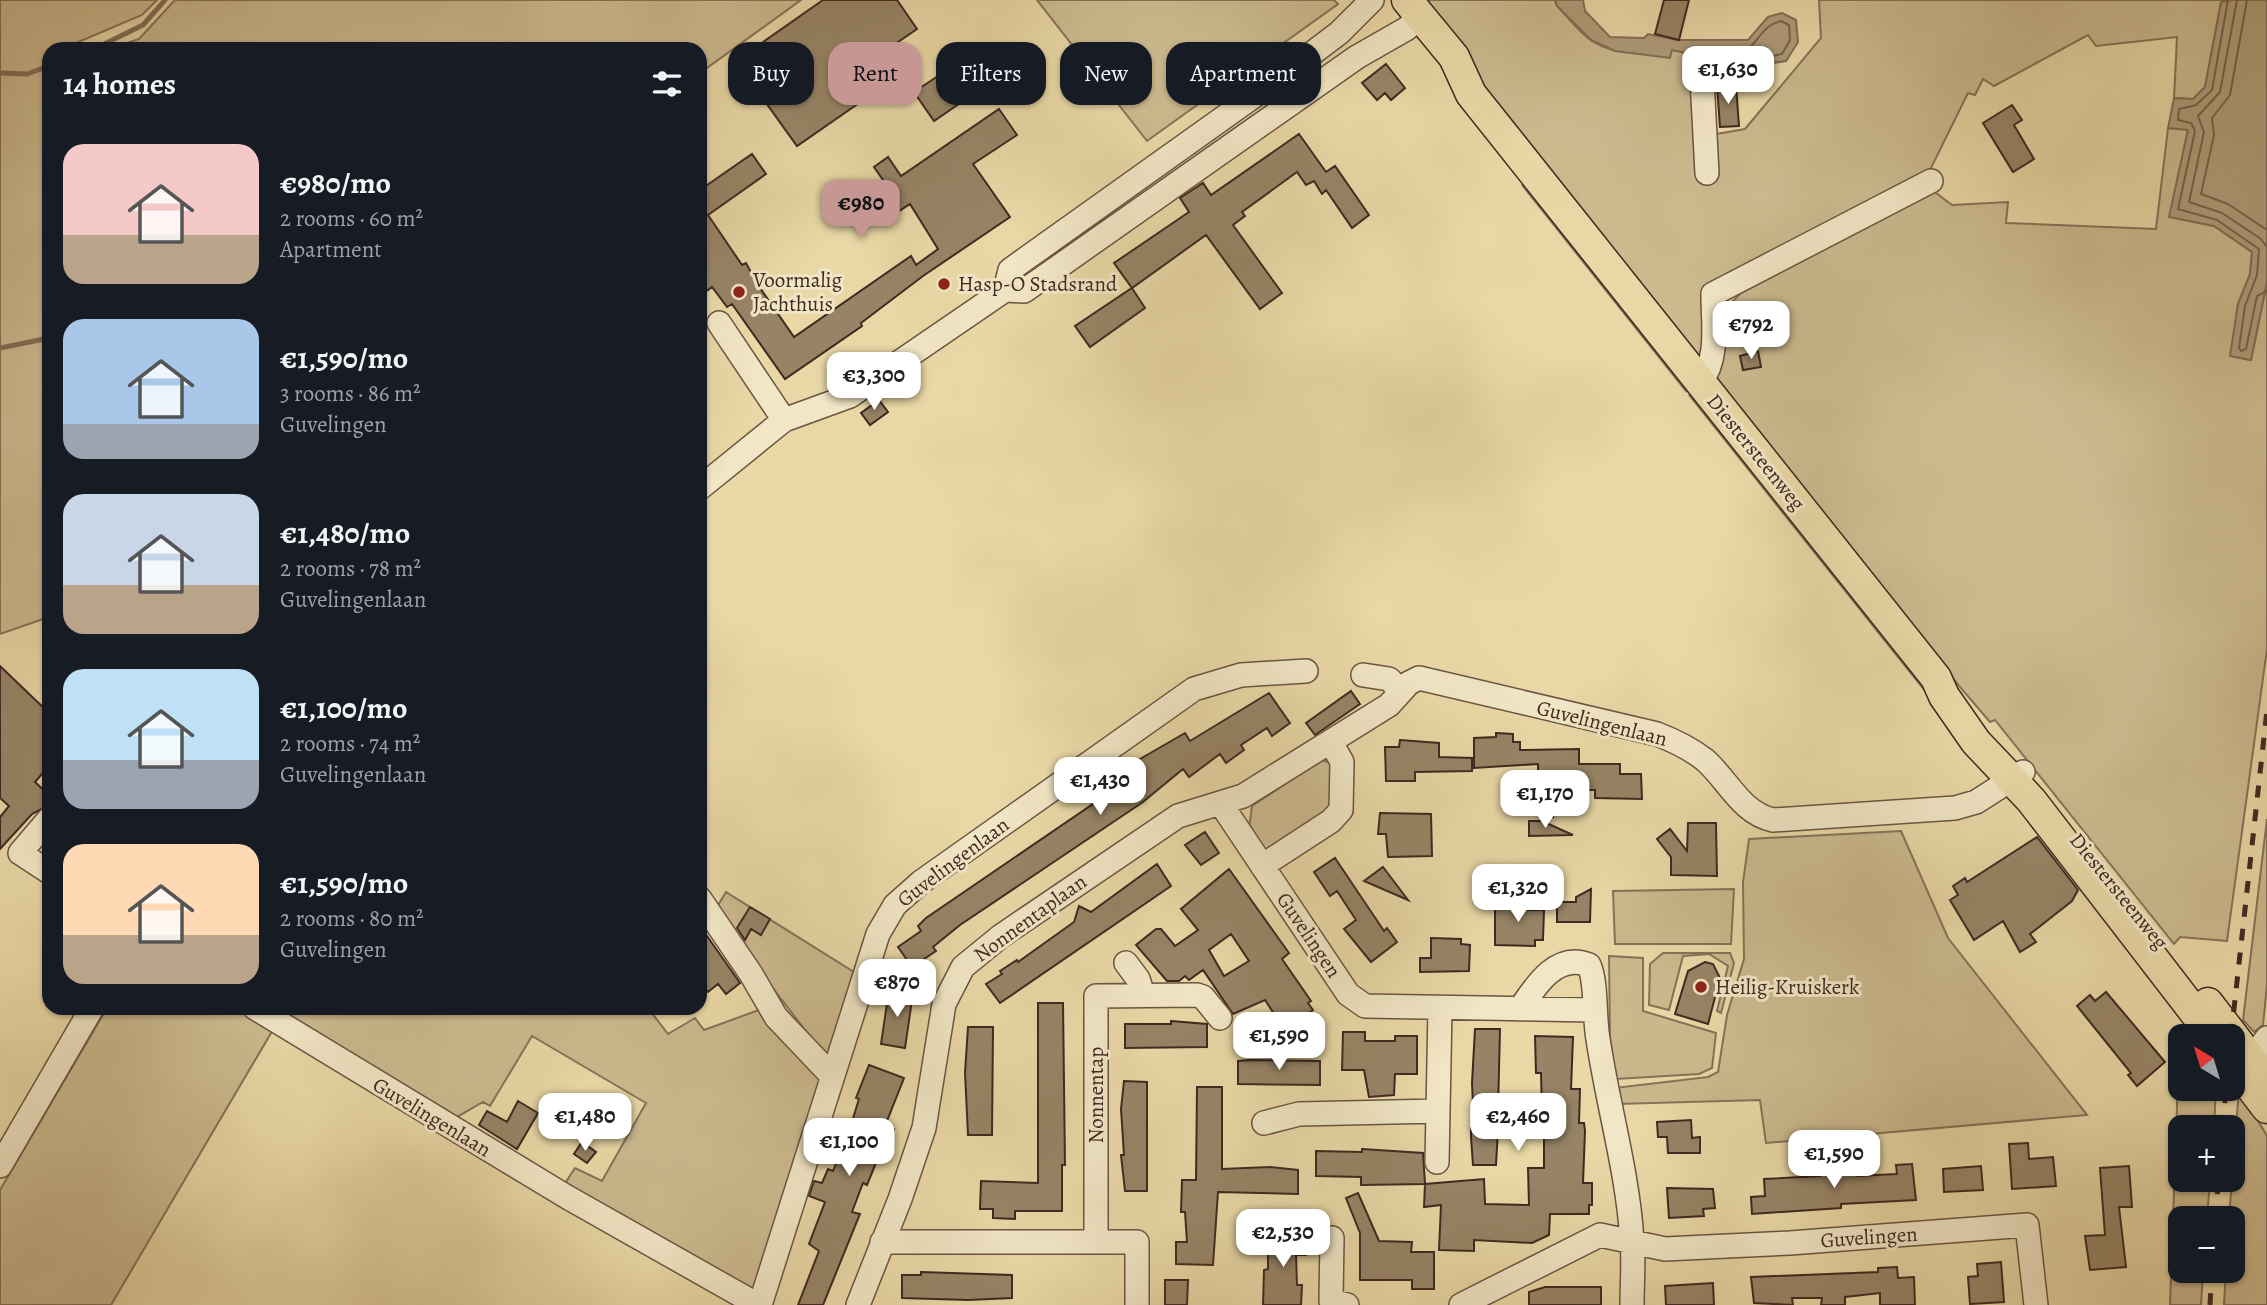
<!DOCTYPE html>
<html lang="en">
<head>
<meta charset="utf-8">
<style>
  :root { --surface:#171b24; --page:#242831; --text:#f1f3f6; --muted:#9ea1a6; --accent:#c59692 }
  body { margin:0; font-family:Alegreya,serif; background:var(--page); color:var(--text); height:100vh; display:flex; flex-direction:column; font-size:26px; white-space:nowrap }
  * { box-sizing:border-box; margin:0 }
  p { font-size:23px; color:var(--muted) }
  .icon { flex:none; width:38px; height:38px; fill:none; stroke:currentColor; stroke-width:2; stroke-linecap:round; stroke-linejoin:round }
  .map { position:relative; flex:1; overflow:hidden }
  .drawer { position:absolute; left:42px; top:42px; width:665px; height:973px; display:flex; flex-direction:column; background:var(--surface); border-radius:21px; box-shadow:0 2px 5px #0004 }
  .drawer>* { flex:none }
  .hud { position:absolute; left:728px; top:42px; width:665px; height:63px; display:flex; gap:14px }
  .needle { width:46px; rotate:322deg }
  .tools { position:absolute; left:2168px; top:1024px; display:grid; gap:14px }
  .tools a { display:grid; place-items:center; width:77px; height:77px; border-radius:14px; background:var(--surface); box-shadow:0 2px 5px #0004; font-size:35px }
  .price { position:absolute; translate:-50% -60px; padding:0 16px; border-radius:14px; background:#fff; color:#222; font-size:23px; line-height:46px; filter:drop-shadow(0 2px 4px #0008) }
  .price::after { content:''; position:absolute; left:50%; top:42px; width:21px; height:16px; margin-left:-10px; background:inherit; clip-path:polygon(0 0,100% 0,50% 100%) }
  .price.active { background:var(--accent); color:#111 }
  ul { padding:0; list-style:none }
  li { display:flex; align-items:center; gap:21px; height:175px; padding:0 21px }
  li span { display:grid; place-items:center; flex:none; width:196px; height:140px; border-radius:21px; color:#555 }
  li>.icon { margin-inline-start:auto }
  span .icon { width:84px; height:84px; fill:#fffc; stroke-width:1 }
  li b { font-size:30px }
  h2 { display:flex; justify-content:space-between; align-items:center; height:84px; padding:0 21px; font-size:30px }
  .chip { padding:0 24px; border-radius:21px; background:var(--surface); box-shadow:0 2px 5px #0004; font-size:24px; line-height:63px }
  .chip.active { background:var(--accent); color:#111 }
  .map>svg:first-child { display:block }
</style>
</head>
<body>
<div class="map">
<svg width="2267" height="1305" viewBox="0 0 2267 1305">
  <rect width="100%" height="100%" fill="#e9d8a6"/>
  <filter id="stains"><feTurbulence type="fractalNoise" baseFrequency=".00286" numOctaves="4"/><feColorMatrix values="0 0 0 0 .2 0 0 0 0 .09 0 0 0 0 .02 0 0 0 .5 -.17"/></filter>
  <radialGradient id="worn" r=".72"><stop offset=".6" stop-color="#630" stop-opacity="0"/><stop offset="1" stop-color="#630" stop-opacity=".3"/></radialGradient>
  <path fill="#ccba8f" stroke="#867258" stroke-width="2" d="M0 0H157L142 15 62 49H49V617L0 634Z
    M175 0H801L700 73V49H108L139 39Z
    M1037 0H1334L1338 4 1147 141Z
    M1418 0H1555L1557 6C1568 17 1579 32 1592 41 1623 61 1659 51 1692 44L1716 134 1745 129 1821 38 1819 0H2232L2221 3 2205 87 2193 99 2174 98 2177 37 2096 46 2088 35 1994 86 1983 79 1975 95 1968 93 1928 174 1716 291 1698 362 1528 147 1452 41Z
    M2168 128 2188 129 2170 217 2214 226 2252 252 2250 274 2238 304 2231 356 2251 360 2267 282V649L2227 941 2180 937 2174 944 1995 720 1990 722 1960 687 1721 393 1714 369 1720 335 1730 304 1741 293 1932 190 1952 205 2008 202 2006 223 2156 229Z
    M1322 760 1331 763 1332 806 1324 816 1266 853 1249 829 1252 806Z
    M2267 819V985L2263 1025 2254 1032 2243 1020Z
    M1901 831 1948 938 2087 1115 1766 1143 1760 1100 1617 1104 1614 1088 1708 1077 1718 1072 1727 1015 1744 959 1743 882 1749 839Z
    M1734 889 1731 944H1615L1613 891Z
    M726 892 857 974 829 1061 714 912Z
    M1663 953H1730L1734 963 1721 1013 1717 1011 1728 966 1709 954 1683 956 1669 1010 1649 1005 1650 964Z
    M1609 956 1643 958V1011L1716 1033 1712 1068 1699 1074 1616 1079 1610 1038Z
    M107 1008H240L274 1028 111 1305H0V1190Z
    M266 1008H648L668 1034 695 1018 704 1030 759 1010 822 1078 758 1293 564 1185 575 1168 602 1181 646 1103 532 1036 490 1106 483 1102 450 1121Z
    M2180 1075V1088L2216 1089 2214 1127H2180V1180H2210L2207 1218H2180V1270L2203 1271 2201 1305H2170L2178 1077Z
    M2239 1089 2267 1136V1305H2224L2226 1271 2233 1270V1218H2229Z"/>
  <path fill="#af9c79" stroke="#826e56" stroke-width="2" d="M1555 0H1583L1585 11 1610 37 1644 38 1648 34 1677 40H1748L1768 17 1782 13 1796 20 1798 42 1786 61 1766 64 1742 58H1708L1672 50 1670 58 1615 51 1591 40 1557 6Z
    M2232 0H2267V282L2251 360 2230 356 2238 304 2250 274 2252 252 2214 226 2169 217 2188 130 2168 128 2174 98 2193 99 2205 87 2221 2Z"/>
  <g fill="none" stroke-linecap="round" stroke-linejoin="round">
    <path stroke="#77624d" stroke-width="2" d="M2228 0 2212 90 2196 105 2179 109 2178 120 2191 123 2195 131 2178 209 2217 220 2259 249 2257 275 2245 306 2239 348 2241 351 2246 349 2257 296 2267 291
      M2237 0 2220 92 2198 116 2204 132 2189 202 2222 213 2261 239 2267 247
      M2247 0 2230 95 2212 118 2214 135 2201 194 2228 204 2267 230
      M1781 21 1789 25 1790 40 1782 54 1767 57 1750 52 1749 48C1761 37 1764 25 1781 21Z"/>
    <path stroke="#826e56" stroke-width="5" d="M94 49 143 25 165 0
      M0 73 27 74 49 66
      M1524 185 1687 390
      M0 348 49 338
      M1691 395 1927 691"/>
  </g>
  <path fill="#978466" stroke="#3f2921" stroke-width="2" fill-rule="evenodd" d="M823 0H897L917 29 869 62 885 85 797 146 736 61Z
    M1664 0H1689L1679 40 1655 34Z
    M959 62 979 90 934 121 914 92Z
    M1386 64 1405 88 1391 100 1385 93 1377 100 1362 83Z
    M1736 85 1739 126 1720 127 1717 86Z
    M2012 105 2022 120 2014 125 2034 159 2013 172 1983 123Z
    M999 109 1017 135 973 164 1010 217 923 276 861 323 862 326 785 379 732 304 727 307 712 287 700 296V190L752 154 766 174 708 215 742 265 746 263 758 285 794 337 911 256 916 265 938 249 910 204 887 219 869 190 883 180 874 167 888 157 901 176Z
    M1299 134 1326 172 1335 166 1369 215 1352 228 1326 190 1322 194 1314 181 1306 185 1297 172 1242 212 1245 216 1233 225 1282 293 1260 309 1206 235 1132 288 1114 263 1189 212 1180 198 1203 183 1211 195Z
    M1132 288 1145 308 1090 347 1075 326Z
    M1758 351 1761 367 1743 370 1740 356Z
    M879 400 888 412 870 425 861 413Z
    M0 666 49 713V766L35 782 49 795V805L32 814 0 849V817L9 806 0 798Z
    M1351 691 1360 704 1315 735 1306 723Z
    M1269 693 1290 723 1272 736 1267 728 1241 745 1244 750 1226 763 1220 754 1189 777 1183 769 1143 802 960 925 933 947 936 951 912 967 898 947 921 931 918 926 926 918 1128 780 1122 772 1140 759 1185 733 1190 741Z
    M1496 733 1513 734V742H1520V750L1579 749V764H1620V774H1641L1642 799 1595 798V790H1557L1558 798H1552L1553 817H1539L1538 764 1474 768V738L1496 737Z
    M1400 740 1439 743V757L1472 758V771L1415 772V781H1386L1385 747H1399Z
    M1380 813 1431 814 1432 856 1388 857 1386 834H1378Z
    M1529 821H1542L1573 835 1529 836Z
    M1688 823H1716L1717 876 1671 875V857L1657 839 1670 829 1687 851Z
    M1205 832 1219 853 1201 865 1185 845Z
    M2037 837 2078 890 2072 901 2030 934 2036 942 2020 952 2003 921 1974 940 1950 900 1958 895 1953 886 1965 878 1967 882Z
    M1335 858 1384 931 1387 928 1397 942 1371 962 1344 929 1356 920 1337 891 1330 896 1314 872Z
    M1157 864 1171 886 1000 1003 986 984 1002 974 1000 971 1017 960 1018 962 1074 922 1079 906 1091 912Z
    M1383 867 1408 900 1364 881Z
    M1229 869 1289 953 1282 959 1311 1001 1308 1003 1313 1010 1291 1026 1285 1019 1280 1023 1265 1000 1233 1014 1203 970 1189 980 1185 976 1179 981H1167L1136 945 1156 929H1161L1175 946 1198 930 1181 909ZM1231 934 1249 961 1224 976 1209 950Z
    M1591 889 1590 922H1557V902H1576V897Z
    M1501 899 1511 903H1528V910H1544L1543 940H1535V946L1495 945V904Z
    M750 907 770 919 761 935 751 929 745 940 737 928Z
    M700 926 740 983 726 994 718 984 708 992 700 983Z
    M1431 938 1461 939V944L1470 945 1469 971 1420 972V958H1431Z
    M1705 962 1713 964 1720 978 1708 1024 1675 1014 1688 971Z
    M889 990 913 993 905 1048 881 1044Z
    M2106 992 2165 1062 2137 1086 2128 1075 2131 1073 2077 1006 2090 995 2095 1001Z
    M1038 1003H1063L1065 1165H1062V1211H1015V1219L993 1218V1209H980L981 1181 1038 1183Z
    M1171 1021 1207 1024V1047L1125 1048V1024H1171Z
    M968 1027H993L992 1135H968L965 1073Z
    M1475 1029H1500L1498 1110 1542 1111 1541 1073H1536L1535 1036 1573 1037 1571 1089H1580L1579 1123H1584L1585 1131 1583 1183H1592V1205H1589V1214H1550L1549 1235 1532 1243 1474 1240V1251L1439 1250 1441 1205 1424 1207 1425 1184 1484 1179 1485 1204 1529 1205 1528 1168H1544V1129H1498L1496 1165H1473L1471 1137V1128L1474 1129 1472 1083Z
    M1343 1032H1365V1041H1395V1036H1417V1074H1395L1394 1095 1369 1097 1364 1070H1342Z
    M1250 1060 1320 1061V1085L1238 1084V1061Z
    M869 1065 904 1078 885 1126 894 1129 885 1150 882 1148 867 1185 863 1183 852 1212 860 1214 823 1305H798L819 1251 809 1244 825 1202 809 1196 814 1181 822 1183 828 1169 833 1171 843 1146 828 1137 832 1124 850 1128 859 1099 856 1098Z
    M1124 1081 1147 1082V1191H1125L1121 1155H1124L1121 1109Z
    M1197 1087H1222V1169L1270 1167 1298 1170V1194L1218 1192 1213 1265 1176 1264V1242H1187L1185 1212H1181L1182 1180H1196Z
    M518 1101 538 1113 517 1149 479 1125 487 1111 507 1122Z
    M1691 1120 1692 1138 1700 1137V1153H1668L1667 1137H1658L1657 1122Z
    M582 1142 596 1152 587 1163 574 1154Z
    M2028 1143 2029 1159 2053 1157 2056 1186 2012 1189 2009 1144Z
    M1362 1149 1423 1153 1425 1184 1361 1185V1177L1316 1176V1151L1362 1152Z
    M1838 1158 1839 1169 1849 1168 1857 1176 1897 1174 1896 1165 1912 1164 1916 1200 1841 1204V1208L1752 1214 1751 1197 1765 1196 1764 1179 1820 1176 1818 1159Z
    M1981 1166 1983 1190 1944 1192 1943 1169Z
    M2129 1166 2132 1207H2119L2126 1267 2090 1270 2085 1236 2105 1235 2100 1168Z
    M1667 1188 1713 1189 1715 1208 1703 1209 1704 1216 1669 1218Z
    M1358 1193 1379 1241 1412 1242 1411 1252H1434V1289H1412V1280H1360V1233L1346 1198Z
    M1268 1233H1306V1255H1296L1297 1285H1302L1301 1305H1263L1264 1270 1268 1269Z
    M2001 1262 2004 1302 1970 1304 1968 1277 1978 1276 1977 1264Z
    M1897 1267 1898 1278 1914 1277 1915 1305H1880V1293L1845 1297V1305H1821L1822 1298H1792L1793 1305 1754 1303 1751 1277 1878 1272V1268Z
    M921 1272 1012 1275V1298L968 1300 902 1298V1275H921Z
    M1165 1280H1188L1187 1305H1165Z
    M1713 1283 1714 1305H1666L1665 1286Z
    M1545 1287H1601V1305H1529V1292Z"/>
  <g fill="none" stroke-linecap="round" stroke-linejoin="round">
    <defs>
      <path id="minor" d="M1701 61 1707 173
        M1005 290 1024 291 1357 57 1406 29 1421 17
        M719 323 784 420
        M1701 382C1719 357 1713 325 1713 294L1931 181
        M700 488 784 420 850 396 1005 290 1010 270 1282 76 1339 33 1372 0
        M1363 675 1389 679 1401 691
        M1221 804 1348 994 1365 1006 1593 1010
        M49 819 20 853 49 872
        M1262 866 1331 821 1341 810 1342 762 1332 744
        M700 899 751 974 776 1017 832 1076
        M1126 963 1138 979 1143 995
        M255 1008 567 1197 758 1305
        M1520 1009C1536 985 1557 952 1589 965 1597 983 1594 1018 1598 1039 1608 1106 1628 1173 1632 1241 1634 1262 1632 1284 1632 1305
        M2252 1058 2267 1038
        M1264 1123 1299 1114 1438 1111
        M1437 1162 1440 1009
        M0 1166 92 1008
        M1332 1238 1331 1301 1347 1305
        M1096 1241V996L1197 995 1203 997 1220 1018
        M882 1242H1137V1305
        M760 1305 878 934 895 905 921 882 1194 689 1241 675 1306 671
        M858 1305 900 1199 924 1128 944 1004 963 967 1001 936 1178 816 1243 796 1389 705 1409 683 1419 678 1657 734C1675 741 1690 748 1705 760 1728 780 1741 813 1773 820L1955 808 1976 802 2023 772
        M1461 1305 1600 1235 1665 1249 1790 1243 2027 1225 2036 1305"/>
      <path id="major" d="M1407 0 1454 57 1471 94 1936 678 1944 696 1976 742 2031 800 2213 1036
        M2208 1003 2267 1080
        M2237 1069 2267 1108"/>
    </defs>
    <use href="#minor" stroke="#6a5542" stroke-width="26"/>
    <use href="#major" stroke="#3f2921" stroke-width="33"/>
    <use href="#minor" stroke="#f1e6c5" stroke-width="23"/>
    <use href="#major" stroke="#e9d8a6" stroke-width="30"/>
    <path stroke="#3f2921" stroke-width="5" stroke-dasharray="12 12" stroke-linecap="butt" d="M2231 1036 2267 710
      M2223 1127 2226 1088
      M2216 1218 2218 1180
      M2210 1305 2212 1270"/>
  </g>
  <g fill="#8f2418" stroke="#f1e6c5" stroke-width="2.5">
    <circle cx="944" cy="284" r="7"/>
    <circle cx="739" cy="292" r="7"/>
    <circle cx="1701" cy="987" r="7"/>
  </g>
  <g text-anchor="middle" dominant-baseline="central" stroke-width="6" stroke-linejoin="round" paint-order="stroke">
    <g font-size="21" fill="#3f2921" stroke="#f1e6c5" text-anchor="start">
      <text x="753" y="280">Voormalig<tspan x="753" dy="24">Jachthuis</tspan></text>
      <text x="958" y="284">Hasp-O Stadsrand</text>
      <text x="1715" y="987">Heilig-Kruiskerk</text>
    </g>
    <g font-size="21" fill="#3f2921" stroke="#f1e6c5">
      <text transform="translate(1756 452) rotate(51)">Diestersteenweg</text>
      <text transform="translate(1602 723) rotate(14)">Guvelingenlaan</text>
      <text transform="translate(953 862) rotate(-37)">Guvelingenlaan</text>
      <text transform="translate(2119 891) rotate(51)">Diestersteenweg</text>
      <text transform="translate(1030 918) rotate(-36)">Nonnentaplaan</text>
      <text transform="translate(1309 935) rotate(56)">Guvelingen</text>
      <text transform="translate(1096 1095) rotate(-90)">Nonnentap</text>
      <text transform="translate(432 1117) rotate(31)">Guvelingenlaan</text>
      <text transform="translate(1869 1237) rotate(-4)">Guvelingen</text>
    </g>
  </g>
  <rect width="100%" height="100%" filter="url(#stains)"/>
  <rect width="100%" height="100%" fill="url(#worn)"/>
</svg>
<div class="tools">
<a><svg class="needle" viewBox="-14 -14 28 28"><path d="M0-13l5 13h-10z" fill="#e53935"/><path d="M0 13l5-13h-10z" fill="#9ea1a6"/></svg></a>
<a>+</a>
<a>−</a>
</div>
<b class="price" style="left:1728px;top:106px">€1,630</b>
<b class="price active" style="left:861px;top:240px">€980</b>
<b class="price" style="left:1751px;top:361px">€792</b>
<b class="price" style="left:874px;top:412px">€3,300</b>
<b class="price" style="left:1100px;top:817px">€1,430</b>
<b class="price" style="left:1545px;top:830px">€1,170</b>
<b class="price" style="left:1518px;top:924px">€1,320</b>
<b class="price" style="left:897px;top:1019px">€870</b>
<b class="price" style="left:1279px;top:1072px">€1,590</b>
<b class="price" style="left:585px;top:1153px">€1,480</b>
<b class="price" style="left:1518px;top:1153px">€2,460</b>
<b class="price" style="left:849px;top:1178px">€1,100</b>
<b class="price" style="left:1834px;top:1190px">€1,590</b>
<b class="price" style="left:1283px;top:1269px">€2,530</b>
<div class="hud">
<a class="chip">Buy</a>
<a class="chip active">Rent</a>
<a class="chip">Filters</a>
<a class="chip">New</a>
<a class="chip">Apartment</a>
</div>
<section class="drawer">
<h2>14 homes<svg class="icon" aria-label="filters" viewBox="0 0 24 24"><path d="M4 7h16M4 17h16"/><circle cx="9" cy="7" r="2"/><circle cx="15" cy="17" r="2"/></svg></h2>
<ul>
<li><span style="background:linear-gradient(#f6c9c9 65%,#b9a48a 0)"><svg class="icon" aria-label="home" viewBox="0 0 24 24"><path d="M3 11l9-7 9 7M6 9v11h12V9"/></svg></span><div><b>€980/mo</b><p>2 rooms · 60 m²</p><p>Apartment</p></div></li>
<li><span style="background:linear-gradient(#a9c7e8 75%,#9aa5b1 0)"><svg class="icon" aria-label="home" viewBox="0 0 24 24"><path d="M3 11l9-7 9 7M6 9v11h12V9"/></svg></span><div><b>€1,590/mo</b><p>3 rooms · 86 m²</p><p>Guvelingen</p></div></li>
<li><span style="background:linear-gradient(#c9d6e8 65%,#b9a48a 0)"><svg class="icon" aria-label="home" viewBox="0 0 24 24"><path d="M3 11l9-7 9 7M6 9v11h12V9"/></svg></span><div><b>€1,480/mo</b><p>2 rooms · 78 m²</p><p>Guvelingenlaan</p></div></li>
<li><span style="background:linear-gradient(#bfe0f5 65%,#9aa5b1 0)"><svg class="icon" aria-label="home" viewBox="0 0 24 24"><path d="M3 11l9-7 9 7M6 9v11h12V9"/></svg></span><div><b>€1,100/mo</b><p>2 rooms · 74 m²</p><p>Guvelingenlaan</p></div></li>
<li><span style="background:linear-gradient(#ffd9b3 65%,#b9a48a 0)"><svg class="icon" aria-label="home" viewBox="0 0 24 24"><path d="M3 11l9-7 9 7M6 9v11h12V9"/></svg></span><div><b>€1,590/mo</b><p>2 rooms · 80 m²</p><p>Guvelingen</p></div></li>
</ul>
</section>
</div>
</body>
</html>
